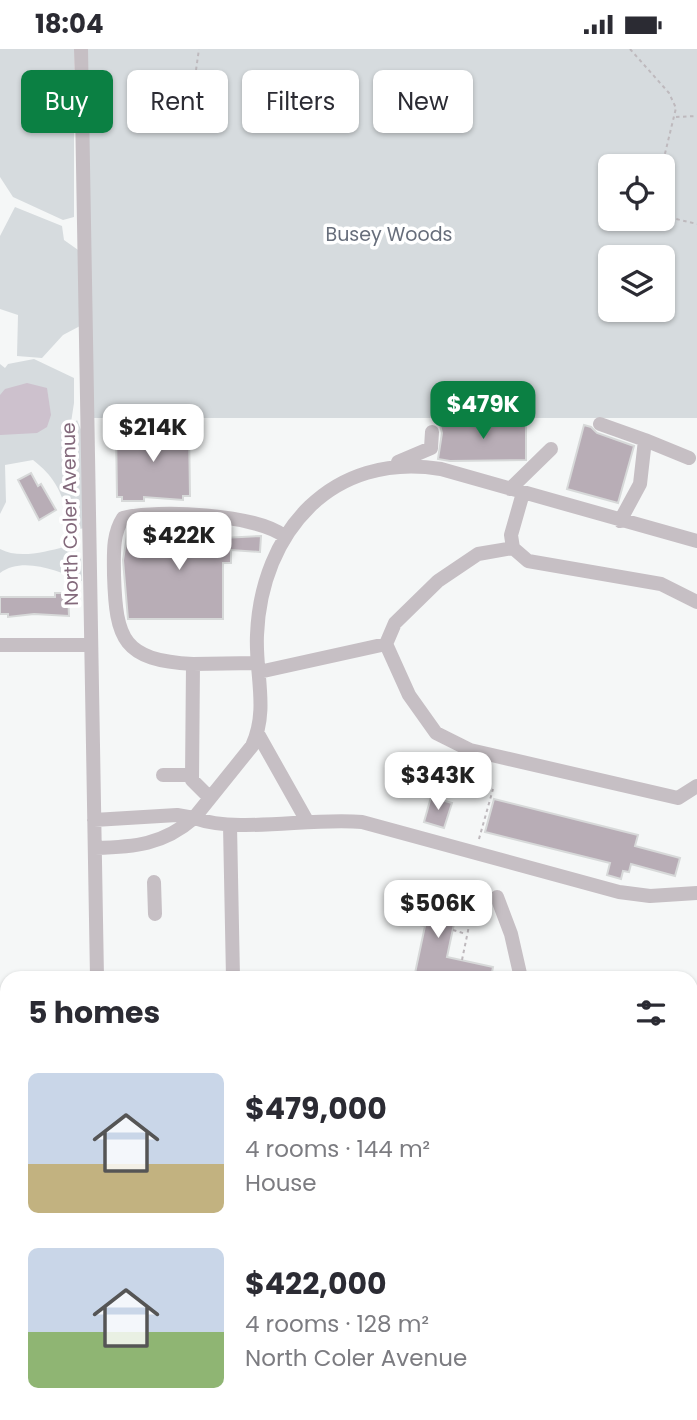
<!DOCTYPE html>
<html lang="en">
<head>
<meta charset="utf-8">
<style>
  :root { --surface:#fff; --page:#f7f7f7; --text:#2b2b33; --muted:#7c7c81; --accent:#0b8043 }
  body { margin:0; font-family:Poppins,sans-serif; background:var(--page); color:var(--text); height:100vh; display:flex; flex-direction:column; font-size:26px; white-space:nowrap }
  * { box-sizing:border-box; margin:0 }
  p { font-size:23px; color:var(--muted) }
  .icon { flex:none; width:38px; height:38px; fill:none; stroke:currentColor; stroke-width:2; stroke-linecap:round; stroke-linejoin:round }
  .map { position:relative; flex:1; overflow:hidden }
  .sheet { position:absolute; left:0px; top:922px; width:698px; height:450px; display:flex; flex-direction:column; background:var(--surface); border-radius:21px 21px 0 0; box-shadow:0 2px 5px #0004 }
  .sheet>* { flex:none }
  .banner { position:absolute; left:21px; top:21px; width:656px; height:63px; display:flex; gap:14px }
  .controls { position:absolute; left:598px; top:105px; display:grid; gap:14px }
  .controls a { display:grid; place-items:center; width:77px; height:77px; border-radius:10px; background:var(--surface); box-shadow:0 2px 5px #0004; font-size:35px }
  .price { position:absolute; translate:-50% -60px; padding:0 16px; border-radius:14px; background:#fff; color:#222; font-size:23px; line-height:46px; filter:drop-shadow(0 2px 4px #0008) }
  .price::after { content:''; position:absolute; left:50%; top:42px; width:21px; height:16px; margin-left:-10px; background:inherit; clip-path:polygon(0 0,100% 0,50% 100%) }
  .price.selected { background:var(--accent); color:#fff }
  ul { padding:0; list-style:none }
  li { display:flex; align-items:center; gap:21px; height:175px; padding:0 28px }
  li span { display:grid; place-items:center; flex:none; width:196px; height:140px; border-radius:10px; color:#555 }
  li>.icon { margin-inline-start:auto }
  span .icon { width:84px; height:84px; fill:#fffc; stroke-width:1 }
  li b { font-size:30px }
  h2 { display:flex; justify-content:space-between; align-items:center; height:84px; padding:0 28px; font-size:30px }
  .tag { padding:0 24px; border-radius:10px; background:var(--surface); box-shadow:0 2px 5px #0004; font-size:24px; line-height:63px }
  .tag.selected { background:var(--accent); color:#fff }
  .status { display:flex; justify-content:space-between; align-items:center; height:49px; padding:0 35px; background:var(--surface); direction:ltr }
  .status svg { height:19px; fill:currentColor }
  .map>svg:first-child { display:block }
</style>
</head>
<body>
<div class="status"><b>18:04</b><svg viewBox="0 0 49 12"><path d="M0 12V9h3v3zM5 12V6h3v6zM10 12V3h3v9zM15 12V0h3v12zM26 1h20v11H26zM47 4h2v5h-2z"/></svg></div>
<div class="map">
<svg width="697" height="1371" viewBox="0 0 697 1371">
  <rect width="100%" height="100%" fill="#f5f7f7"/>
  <path fill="#d6dbde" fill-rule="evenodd" d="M0 0H74V168L63 171 13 148 0 128Z
    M81 0H697V369H87ZM611 117H663V170H611ZM611 208H663V261H611Z
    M15 158 62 177 64 191 81 203 80 277 63 286 42 309 17 307 18 266 0 260V187Z
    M34 310 74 329V354L70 380 77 371 82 383 84 479 72 482C63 449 60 432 33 411L5 416 6 453 0 465V315L5 319 8 315Z
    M64 498 81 506 82 532C58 522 23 507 0 524V500C18 510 45 503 64 498Z
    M697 952V1371H288V1365H691V953Z"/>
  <path fill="#cdc1cd" d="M27 334 47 339 51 366 47 378 37 384 0 386V346L5 340Z"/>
  <path fill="#b8adb6" stroke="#d7d9d9" stroke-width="2" d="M439 372 526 373V411L450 412 438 410 442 384Z
    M584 376 591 378 597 384 634 397 618 454 567 440Z
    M189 379 190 447H183V451L144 448V452H122V448H117L116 380Z
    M31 424 38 437 41 435 56 461 39 471 18 431Z
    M128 481H223V489L261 487 260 503 231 501V514H223V570H128L123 511Z
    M55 544H68L69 567 34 565 8 568V565H0V548H55Z
    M431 748 452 754 444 779 424 773Z
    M494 750 638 786 635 797 680 809 675 827 631 815 629 823 623 822 621 830 607 826 610 814 485 783Z
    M404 845 458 856 447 908 493 918 491 929H414L425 877 398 872Z"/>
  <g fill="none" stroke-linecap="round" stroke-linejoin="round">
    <path stroke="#beb9bd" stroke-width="2" stroke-dasharray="3.5 3.5" stroke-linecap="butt" d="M630 0 669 44 676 59 662 117
      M196 21 199 0
      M676 68 697 67
      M663 154 676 170 697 175
      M479 790 493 740
      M405 843 436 850 439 834
      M453 881 466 885
      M462 911 476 843"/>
    <path stroke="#c6bfc4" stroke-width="14" d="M81 0 97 929
      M600 375 645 391 640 435 620 472
      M645 391 689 409
      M398 413 431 399 432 383
      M510 440 551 400
      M523 444 511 486 513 499 528 512 661 535 697 553
      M697 492 441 420C332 402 261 483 257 586 255 624 269 661 252 697L194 769C239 785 310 768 362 773L619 843 650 847 697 844
      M513 499 478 505 438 532 395 574 386 595 409 646 436 684 470 701 678 749 697 737
      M0 596H91
      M193 615C123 611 116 591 114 526 114 506 112 486 123 469 158 460 255 465 284 487
      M259 623 386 595
      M258 685 307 772
      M163 726H192
      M209 748 192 731 193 615 256 614
      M94 771 177 766 194 769
      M230 776 233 929
      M95 799C134 798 163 796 194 769
      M154 833 155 865
      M497 848 511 885 521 929
      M691 1006 697 1005
      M0 1265H7
      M103 1365V1371
      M285 1365 286 1371
      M588 1365 593 1371
      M566 1371 567 1365"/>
  </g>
  <g text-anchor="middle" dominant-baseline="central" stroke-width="7" stroke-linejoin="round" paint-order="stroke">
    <g font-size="19" fill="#676e7b" stroke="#fff">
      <text x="389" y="185">Busey Woods</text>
    </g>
    <g font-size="19" fill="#83697b" stroke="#fff">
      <text transform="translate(70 465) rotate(-91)">North Coler Avenue</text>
    </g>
  </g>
</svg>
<div class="controls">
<a><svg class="icon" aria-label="locate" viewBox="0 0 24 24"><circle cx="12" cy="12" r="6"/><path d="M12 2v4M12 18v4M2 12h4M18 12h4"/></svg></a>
<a><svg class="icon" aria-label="layers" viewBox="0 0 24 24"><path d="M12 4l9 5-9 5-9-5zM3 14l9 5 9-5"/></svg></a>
</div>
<b class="price selected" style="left:483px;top:392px">$479K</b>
<b class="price" style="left:153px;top:415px">$214K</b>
<b class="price" style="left:179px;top:523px">$422K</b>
<b class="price" style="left:438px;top:763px">$343K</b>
<b class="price" style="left:438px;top:891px">$506K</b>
<div class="banner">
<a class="tag selected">Buy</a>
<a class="tag">Rent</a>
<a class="tag">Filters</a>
<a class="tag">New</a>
</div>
<section class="sheet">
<h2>5 homes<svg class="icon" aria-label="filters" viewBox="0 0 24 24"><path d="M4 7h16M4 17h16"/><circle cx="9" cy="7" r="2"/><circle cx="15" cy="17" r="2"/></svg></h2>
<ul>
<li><span style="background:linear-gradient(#c9d6e8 65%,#c2b280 0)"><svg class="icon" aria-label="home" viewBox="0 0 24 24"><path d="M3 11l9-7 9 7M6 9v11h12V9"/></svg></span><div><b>$479,000</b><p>4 rooms · 144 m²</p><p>House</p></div></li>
<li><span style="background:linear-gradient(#c9d6e8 60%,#8fb573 0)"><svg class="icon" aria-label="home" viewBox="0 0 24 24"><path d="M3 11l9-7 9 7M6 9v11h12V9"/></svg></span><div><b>$422,000</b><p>4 rooms · 128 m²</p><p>North Coler Avenue</p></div></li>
</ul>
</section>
</div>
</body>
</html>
